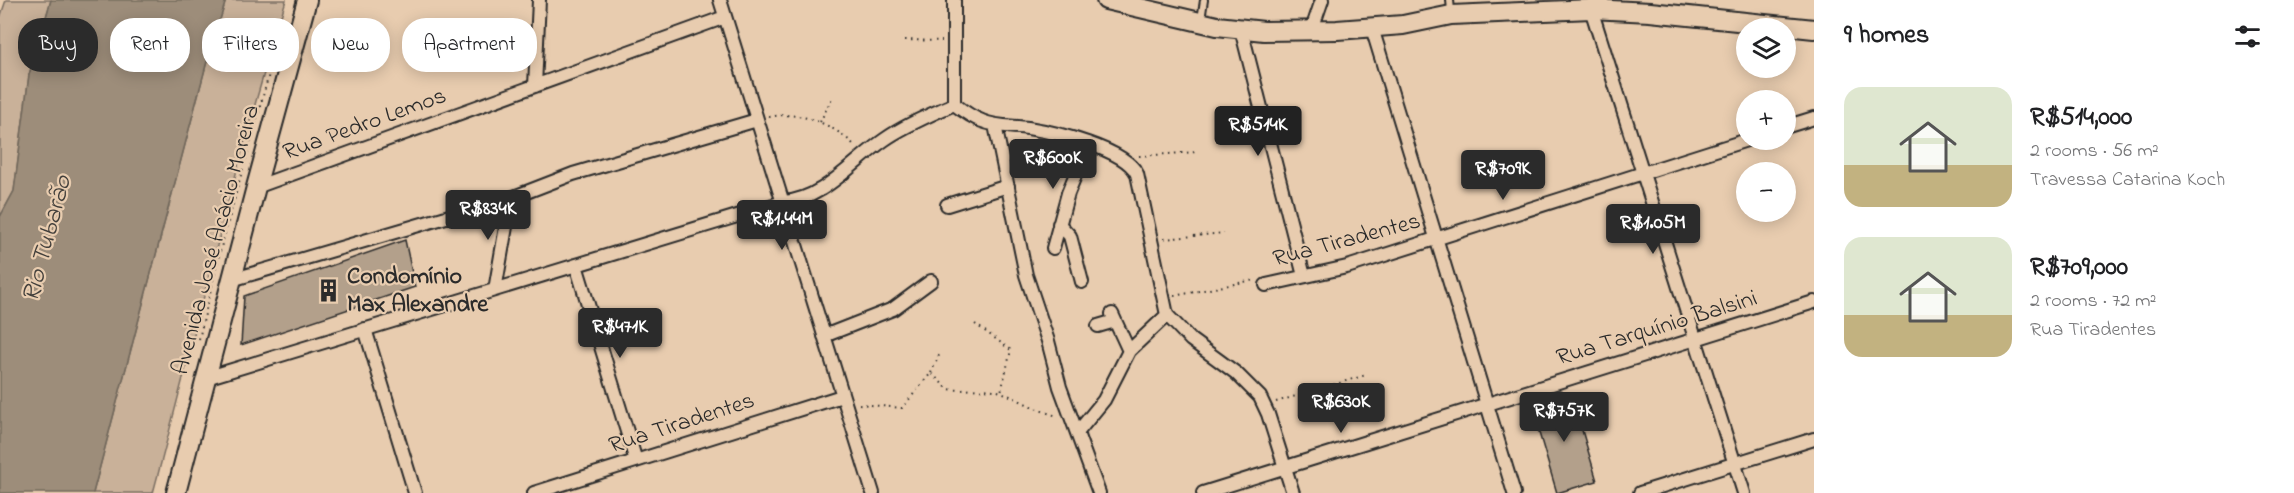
<!DOCTYPE html>
<html lang="en">
<head>
<meta charset="utf-8">
<style>
  :root { --surface:#fff; --page:#f6f6f6; --text:#202124; --muted:#757577; --accent:#2b2b2b }
  body { margin:0; font-family:"Indie Flower",sans-serif; background:var(--page); color:var(--text); height:100vh; display:flex; flex-direction:column; font-size:22px; white-space:nowrap }
  * { box-sizing:border-box; margin:0 }
  p { font-size:20px; color:var(--muted) }
  .icon { flex:none; width:33px; height:33px; fill:none; stroke:currentColor; stroke-width:2; stroke-linecap:round; stroke-linejoin:round }
  .map { position:relative; flex:1; overflow:hidden }
  .sheet { display:flex; flex-direction:column; background:var(--surface); width:480px }
  .sheet>* { flex:none }
  .top-card { position:absolute; left:18px; top:18px; width:570px; height:54px; display:flex; gap:12px }
  .fabs { position:absolute; left:1736px; top:18px; display:grid; gap:12px }
  .fabs a { display:grid; place-items:center; width:60px; height:60px; border-radius:50%; background:var(--surface); box-shadow:0 3px 15px #0003; font-size:30px }
  .price { position:absolute; translate:-50% -51px; padding:0 14px; border-radius:6px; background:var(--accent); color:#fff; font-size:20px; line-height:39px; filter:drop-shadow(0 2px 3px #0008) }
  .price::after { content:''; position:absolute; left:50%; top:36px; width:18px; height:14px; margin-left:-9px; background:inherit; clip-path:polygon(0 0,100% 0,50% 100%) }
  .price.current { background:#222; color:#fff }
  ul { padding:0; list-style:none }
  li { display:flex; align-items:center; gap:18px; height:150px; padding:0 30px }
  li span { display:grid; place-items:center; flex:none; width:168px; height:120px; border-radius:18px; color:#555 }
  li>.icon { margin-inline-start:auto }
  span .icon { width:72px; height:72px; fill:#fffc; stroke-width:1 }
  li b { font-size:26px }
  h2 { display:flex; justify-content:space-between; align-items:center; height:72px; padding:0 30px; font-size:26px }
  .chip { padding:0 21px; border-radius:24px; background:var(--surface); box-shadow:0 3px 15px #0003; font-size:21px; line-height:54px }
  .chip.current { background:var(--accent); color:#fff }
  main { display:flex; flex:1; min-height:0 }
  .map>svg:first-child { display:block }
</style>
</head>
<body>
<main>
<div class="map">
<svg width="1814" height="493" viewBox="0 0 1814 493">
  <rect width="100%" height="100%" fill="#e8ccaf"/>
  <filter id="ink" filterUnits="userSpaceOnUse"><feTurbulence type="fractalNoise" baseFrequency=".0167" numOctaves="2"/><feDisplacementMap in="SourceGraphic" scale="12" xChannelSelector="R" yChannelSelector="G"/><feConvolveMatrix kernelMatrix="1 2 1 2 8 2 1 2 1" color-interpolation-filters="sRGB"/></filter>
  <g filter="url(#ink)">
    <path fill="#c9b199" stroke="#7a6e62" stroke-width="1.5" d="M6 0H51L29 75 14 191 0 217V18Z
      M226 0H286C235 163 197 329 153 493H93L206 65Z"/>
    <path fill="#9d8d7a" stroke="#6f665a" stroke-width="1.5" d="M51 0H226L206 65 93 493H0V217L14 191 29 75Z"/>
    <path fill="#b3a08b" stroke="#2b2b2b" stroke-width="1.5" d="M405 240 415 287 241 345 244 296Z
      M1571 393 1597 481 1557 493 1531 406Z"/>
    <g fill="none" stroke-linecap="round" stroke-linejoin="round">
      <defs>
        <path id="service" d="M1450 0 1451 11
          M1201 20 1204 0"/>
        <path id="minor" d="M720 0 873 493
          M1591 9 1744 493
          M1372 28 1514 493
          M1241 29 1304 276
          M1311 32 1322 0
          M535 86 539 0
          M954 104V0
          M995 125 1026 275 1048 341 1060 387 1099 493
          M1785 127 1814 118
          M256 187 725 17
          M947 205 1008 186
          M1059 224 1070 236 1082 282
          M1053 248 1068 193 1088 144
          M576 265 636 461
          M231 280 511 198 573 174 757 120
          M1266 285 1347 267 1747 140
          M495 290 511 198
          M1112 314 1129 351
          M1098 326 1115 321
          M365 329 415 493
          M824 336 893 309 931 281
          M206 378 783 202C823 200 852 162 884 140 905 125 930 115 954 104 963 111 971 117 982 121 996 127 1012 126 1028 128 1053 132 1126 149 1137 174L1167 315 1191 340 1236 373 1260 397 1268 414 1293 493
          M1077 433 1104 400 1129 351 1167 315
          M534 493 842 396
          M1203 493 1814 302
          M1640 493 1814 439"/>
        <path id="secondary" d="M1106 0 1217 26 1264 31 1337 30 1403 25 1451 15 1591 9 1650 12 1814 29
          M176 493 256 187 307 0"/>
      </defs>
      <use href="#service" stroke="#2b2b2b" stroke-width="10"/>
      <use href="#minor" stroke="#2b2b2b" stroke-width="16"/>
      <use href="#secondary" stroke="#2b2b2b" stroke-width="22"/>
      <path stroke="#2b2b2b" stroke-width="2" stroke-dasharray="1.5 4.5" stroke-linecap="butt" d="M905 40 942 41
        M769 117C800 110 834 124 856 147
        M820 122 833 96
        M1139 156 1197 152
        M1164 239 1224 233
        M1174 296 1254 280
        M975 324 1011 350 1001 392
        M199 339 220 251 276 49
        M931 373 940 353
        M1276 402 1366 375
        M859 404 902 408 931 373 948 389C965 392 984 386 1001 392 1021 400 1037 411 1058 416"/>
      <use href="#service" stroke="#e8ccaf" stroke-width="6"/>
      <use href="#minor" stroke="#e8ccaf" stroke-width="12"/>
      <use href="#secondary" stroke="#e8ccaf" stroke-width="18"/>
    </g>
  </g>
  <defs>
    <symbol id="building-bare" viewBox="-9 -9 18 18"><path d="M-4-6H4V6H1V3H-1V6H-4ZM-2.5-4.3h1.7v1.8h-1.7ZM.8-4.3h1.7v1.8H.8ZM-2.5-1h1.7V.8h-1.7ZM.8-1h1.7V.8H.8Z" fill="#2b2b2b" stroke="#e8ccaf" stroke-width="2.5" paint-order="stroke"/></symbol>
  </defs>
  <g fill-rule="evenodd">
    <use href="#building-bare" x="312" y="274" width="33" height="33"/>
  </g>
  <g text-anchor="middle" dominant-baseline="central" stroke-width="4.5" stroke-linejoin="round" paint-order="stroke">
    <g font-size="24" fill="#2b2b2b" stroke="#e8ccaf">
      <text transform="translate(365 125) rotate(-20)">Rua Pedro Lemos</text>
      <text transform="translate(217 240) rotate(-75)">Avenida José Acácio Moreira</text>
      <text transform="translate(1347 241) rotate(-15)">Rua Tiradentes</text>
      <text transform="translate(1657 329) rotate(-17)">Rua Tarquínio Balsini</text>
      <text transform="translate(682 424) rotate(-18)">Rua Tiradentes</text>
    </g>
    <g font-size="24" font-weight="bold" fill="#2b2b2b" stroke="#e8ccaf" text-anchor="start">
      <text x="347" y="277">Condomínio<tspan x="347" dy="28">Max Alexandre</tspan></text>
    </g>
    <g font-size="26" font-style="italic" fill="#423f3b" stroke="#e8ccaf">
      <text transform="translate(48 239) rotate(-75)">Rio Tubarão</text>
    </g>
  </g>
</svg>
<div class="fabs">
<a><svg class="icon" aria-label="layers" viewBox="0 0 24 24"><path d="M12 4l9 5-9 5-9-5zM3 14l9 5 9-5"/></svg></a>
<a>+</a>
<a>−</a>
</div>
<b class="price current" style="left:1258px;top:157px">R$514K</b>
<b class="price" style="left:1053px;top:190px">R$600K</b>
<b class="price" style="left:1503px;top:201px">R$709K</b>
<b class="price" style="left:488px;top:241px">R$834K</b>
<b class="price" style="left:782px;top:251px">R$1.44M</b>
<b class="price" style="left:1653px;top:255px">R$1.05M</b>
<b class="price" style="left:620px;top:359px">R$471K</b>
<b class="price" style="left:1341px;top:434px">R$630K</b>
<b class="price" style="left:1564px;top:443px">R$757K</b>
<div class="top-card">
<a class="chip current">Buy</a>
<a class="chip">Rent</a>
<a class="chip">Filters</a>
<a class="chip">New</a>
<a class="chip">Apartment</a>
</div>
</div>
<section class="sheet">
<h2>9 homes<svg class="icon" aria-label="filters" viewBox="0 0 24 24"><path d="M4 7h16M4 17h16"/><circle cx="9" cy="7" r="2"/><circle cx="15" cy="17" r="2"/></svg></h2>
<ul>
<li><span style="background:linear-gradient(#dfe7d0 65%,#c2b280 0)"><svg class="icon" aria-label="home" viewBox="0 0 24 24"><path d="M3 11l9-7 9 7M6 9v11h12V9"/></svg></span><div><b>R$514,000</b><p>2 rooms · 56 m²</p><p>Travessa Catarina Koch</p></div></li>
<li><span style="background:linear-gradient(#dfe7d0 65%,#c2b280 0)"><svg class="icon" aria-label="home" viewBox="0 0 24 24"><path d="M3 11l9-7 9 7M6 9v11h12V9"/></svg></span><div><b>R$709,000</b><p>2 rooms · 72 m²</p><p>Rua Tiradentes</p></div></li>
</ul>
</section>
</main>
</body>
</html>
